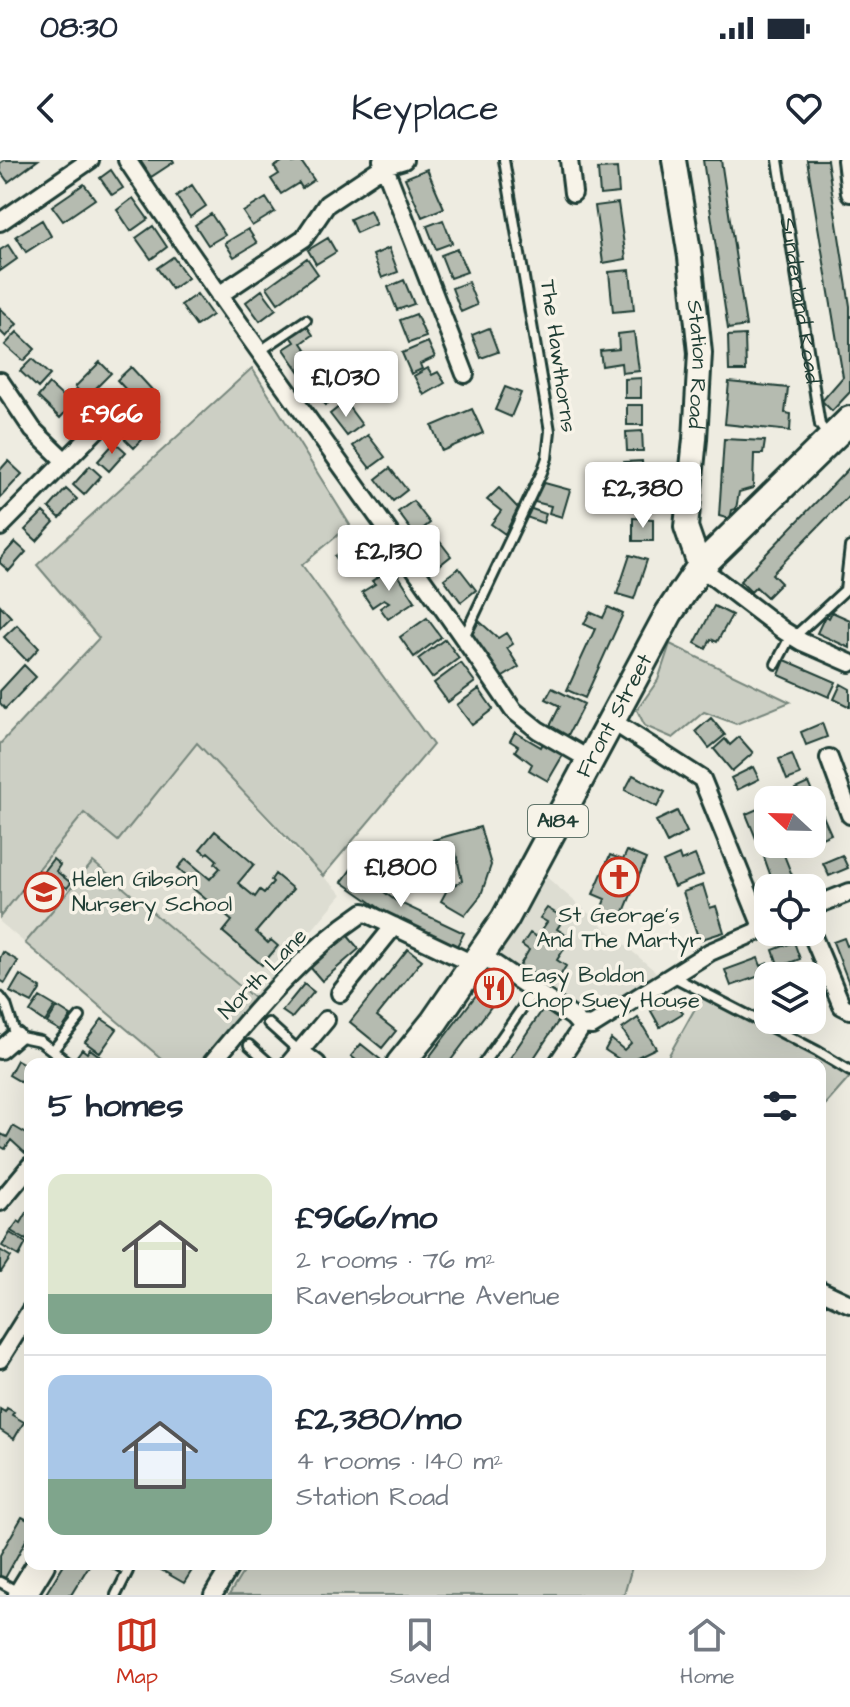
<!DOCTYPE html>
<html lang="en">
<head>
<meta charset="utf-8">
<style>
  :root { --surface:#fff; --page:#f6f6f7; --text:#1f2937; --muted:#747a83; --line:#e0e1e3; --accent:#c8321e }
  body { margin:0; font-family:"Architects Daughter",sans-serif; background:var(--page); color:var(--text); height:100vh; display:flex; flex-direction:column; font-size:30px; white-space:nowrap }
  * { box-sizing:border-box; margin:0 }
  p { font-size:26px; color:var(--muted) }
  .icon { flex:none; width:44px; height:44px; fill:none; stroke:currentColor; stroke-width:2; stroke-linecap:round; stroke-linejoin:round }
  .map { position:relative; flex:1; overflow:hidden }
  .details { position:absolute; left:24px; top:898px; width:802px; height:512px; display:flex; flex-direction:column; background:var(--surface); border-radius:16px; box-shadow:0 8px 32px #0002 }
  .details>* { flex:none }
  .needle { width:52px; rotate:292deg }
  .buttons { position:absolute; left:754px; top:626px; display:grid; gap:16px }
  .buttons a { display:grid; place-items:center; width:72px; height:72px; border-radius:16px; background:var(--surface); box-shadow:0 8px 32px #0002; font-size:40px }
  .price { position:absolute; translate:-50% -68px; padding:0 18px; border-radius:8px; background:#fff; color:#222; font-size:26px; line-height:52px; filter:drop-shadow(0 2px 4px #0008) }
  .price::after { content:''; position:absolute; left:50%; top:48px; width:24px; height:18px; margin-left:-12px; background:inherit; clip-path:polygon(0 0,100% 0,50% 100%) }
  .price.active { background:var(--accent); color:#fff }
  ul { padding:0; list-style:none }
  li { display:flex; align-items:center; gap:24px; height:200px; padding:0 24px }
  li+li { border-top:2px solid var(--line) }
  li span { display:grid; place-items:center; flex:none; width:224px; height:160px; border-radius:16px; color:#555 }
  li>.icon { margin-inline-start:auto }
  span .icon { width:96px; height:96px; fill:#fffc; stroke-width:1 }
  li b { font-size:34px }
  h2 { display:flex; justify-content:space-between; align-items:center; height:96px; padding:0 24px; font-size:34px }
  .status { display:flex; justify-content:space-between; align-items:center; height:56px; padding:0 40px; background:var(--surface); direction:ltr }
  .status svg { height:22px; fill:currentColor }
  header { display:flex; justify-content:space-between; align-items:center; height:104px; padding:0 24px; background:var(--surface); font-size:36px; font-weight:600 }
  .dock { display:flex; justify-content:space-around; align-items:center; height:112px; border-top:2px solid var(--line); background:var(--surface); font-size:22px; color:var(--muted) }
  .dock a { display:grid; justify-items:center; gap:4px }
  .dock .active { color:var(--accent) }
  .map>svg:first-child { display:block }
</style>
</head>
<body>
<div class="status"><b>08:30</b><svg viewBox="0 0 49 12"><path d="M0 12V9h3v3zM5 12V6h3v6zM10 12V3h3v9zM15 12V0h3v12zM26 1h20v11H26zM47 4h2v5h-2z"/></svg></div>
<header><svg class="icon" aria-label="back" viewBox="0 0 24 24"><path d="M15 5l-7 7 7 7"/></svg>Keyplace<svg class="icon" aria-label="heart" viewBox="0 0 24 24"><path d="M12 20l-8-8c-3-5 5-10 8-4 3-6 11-1 8 4z"/></svg></header>
<div class="map">
<svg width="850" height="1435" viewBox="0 0 850 1435">
  <rect width="100%" height="100%" fill="#eeece1"/>
  <filter id="ink" filterUnits="userSpaceOnUse"><feTurbulence type="fractalNoise" baseFrequency=".0125" numOctaves="2"/><feDisplacementMap in="SourceGraphic" scale="16" xChannelSelector="R" yChannelSelector="G"/><feConvolveMatrix kernelMatrix="1 2 1 2 8 2 1 2 1" color-interpolation-filters="sRGB"/></filter>
  <g filter="url(#ink)">
    <path fill="#ddddd2" d="M197 583 295 690 342 734 200 904H168L0 762V757L84 653 119 680Z
      M543 714 656 812 594 855 573 850 493 798Z"/>
    <path fill="#cccfc4" stroke="#76867c" stroke-width="2" d="M252 208 350 365 302 405 433 585 323 716 197 583 118 681 84 653 0 757V584L99 478 37 405Z
      M670 484 790 542 736 564 704 552 673 578 645 566 637 550 658 520Z
      M93 702 255 839 200 904H168L25 783Z
      M702 836 814 892 850 914V917L820 951V904H664Z
      M248 1404H628L632 1407 624 1435H229Z"/>
    <path fill="#b5bbb0" stroke="#1f3d34" stroke-width="2" d="M5 0H38L8 22 0 11V3Z
      M140 0H173L174 2 151 17Z
      M285 0H290L293 3 300 0 314 20 302 28 299 23 281 34 271 19 279 14 274 7Z
      M703 0H721L746 166 728 169Z
      M807 0H827L850 146V232L832 251 822 241 843 217Z
      M617 8 619 33 600 35 598 9Z
      M427 9 444 48 422 57 405 18Z
      M111 10 123 28 112 35 100 18Z
      M84 24 95 39 63 61 52 46Z
      M192 25 206 46 190 57 176 36Z
      M133 38 148 59 131 71 117 50Z
      M266 38 275 52 252 66 243 52Z
      M618 43 626 99 603 103 595 46Z
      M370 50 376 64 356 73 350 59Z
      M211 54 225 75 208 85 195 65Z
      M42 60 51 76 26 92 16 76Z
      M443 60 452 83 436 89 427 66Z
      M153 66 167 87 151 99 136 78Z
      M248 69 257 83 234 97 225 83Z
      M328 78 336 92 316 104 308 90Z
      M8 85 17 99 0 111V90Z
      M389 88 398 112 382 118 373 95Z
      M457 89 467 112 450 118 441 95Z
      M173 97 188 118 172 129 157 108Z
      M307 98 318 114 278 143 267 127Z
      M630 110 634 150 613 152 609 112Z
      M404 120 414 144 397 150 388 127Z
      M468 122 477 145 461 152 452 128Z
      M262 130 276 149 260 161 246 142Z
      M197 134 212 155 196 166 181 145Z
      M0 148 17 164 6 177 0 171Z
      M416 154 426 177 409 183 400 160Z
      M307 166 313 175 302 183 315 202 300 212 284 189 295 182 291 176Z
      M489 168 498 192 481 198 472 175Z
      M17 172 35 189 23 201 5 185Z
      M634 172 639 211 622 213 621 203 602 206 600 191 619 189 618 174Z
      M745 175 746 211H729L728 176Z
      M428 182 435 197 420 204 422 209 411 214 402 193Z
      M32 199 50 215 38 228 20 211Z
      M100 202 111 213 86 238 75 227Z
      M131 207 154 232 140 245 117 220Z
      M428 208 432 215 438 212 445 223 424 235 414 216Z
      M323 211 340 233 325 245 308 222Z
      M641 218V238H625V219Z
      M729 222 788 228 785 253 791 254 790 271 725 264Z
      M49 224 72 245 60 258 38 237Z
      M505 227 521 233 511 257 495 250Z
      M345 242 362 265 347 276 330 254Z
      M627 245H643V265H627Z
      M149 249 160 261 134 288 122 276Z
      M472 249 483 273 442 291 432 266Z
      M642 271 643 291H627L626 272Z
      M368 275 385 297 370 308 353 286Z
      M724 279 765 281 763 294H754L753 328 739 332 736 349 732 350 730 359 719 356Z
      M115 282 126 292 109 311 98 301Z
      M8 301 22 314 0 338V310Z
      M642 301 644 334 625 335 624 302Z
      M90 306 101 316 84 335 73 325Z
      M850 307V334L772 414 781 423 767 437 756 427 751 432 740 421Z
      M390 308 407 330 393 341 376 319Z
      M541 322 570 330 562 357 549 353 551 346 535 342Z
      M499 328 518 348 505 374 491 364 501 351 487 340Z
      M66 329 77 339 60 358 49 348Z
      M413 341 430 363 415 375 398 352Z
      M529 348 546 354 543 363 526 357Z
      M43 352 54 362 37 381 25 370Z
      M633 358 653 359V381H633Z
      M362 369 386 402 373 411 368 404 363 408 357 400 344 409 335 396 347 388 344 383Z
      M434 374 451 396 436 408 419 385Z
      M15 382 26 392 9 411 0 403V399Z
      M630 395 647 400 634 439 617 434Z
      M393 407 415 441 388 459 380 448 389 442 384 439 372 447 362 432 375 424 372 421Z
      M459 408 476 430 461 442 444 419Z
      M0 445 11 457 0 468Z
      M714 446 732 455 717 482 711 479 706 489 695 483Z
      M608 447 623 454 585 538 567 530 595 469 584 464 590 452 603 458Z
      M832 452 850 460V488L817 473 825 456 829 458Z
      M427 458 441 477 414 497 400 477Z
      M479 461 498 478 506 473 513 484 507 488 519 507 498 520 471 477Z
      M17 465 39 488 27 501 4 477Z
      M445 479 459 498 432 518 418 499Z
      M785 500 836 522 829 537 779 515Z
      M461 503 475 522 448 542 434 523Z
      M24 505 36 517 5 549 0 543V531Z
      M841 524 850 529V547L834 539Z
      M552 528 584 544 567 577 549 568 560 546 546 539Z
      M479 529 493 549 472 565 457 545Z
      M711 558 725 575 709 588 696 571Z
      M822 563 827 577 806 585 801 572Z
      M515 572 541 587 543 583 563 595 548 621 529 610 532 604 515 591 518 586 510 581Z
      M739 577 753 593 732 611 714 589 725 579 730 585Z
      M792 594 800 615 787 620 779 599Z
      M753 607 759 619 737 630 731 618Z
      M633 615 665 632 657 647 625 630Z
      M808 623 817 644 812 646V640H800L795 629Z
      M762 647 768 661V676L757 681 746 654Z
      M819 647 831 674 815 681 812 674V651Z
      M677 651 687 672 667 683 656 661Z
      M480 667 491 705 481 735 465 755 441 741 448 728 462 721 456 693 437 697 433 680Z
      M215 671 254 704 238 723 255 737 260 730 264 733 273 722 271 720 275 714 293 729 256 772 268 783 271 780 278 786 262 805 223 772 232 761 190 726 188 728 182 723 187 716 178 708 186 699 210 719 220 708 215 703 217 700 208 692 206 694 200 689Z
      M782 690 797 728H775L764 697Z
      M627 691 646 699 621 759 601 750 605 739 593 734 610 695 623 700Z
      M679 695 681 701 695 695 703 715 674 727 663 702Z
      M842 695 848 708 829 716 823 703Z
      M53 699 60 705 56 711 71 723 67 728 64 726 52 740 44 734 37 742 22 730 38 710 42 713Z
      M352 708 396 741 464 773 457 786 385 752 342 722Z
      M703 725 710 748 716 746 724 772 699 780 683 732Z
      M547 748 564 758 557 769 571 778 557 800 566 806 554 826 520 805 529 790 522 785 530 773 537 777 547 762 540 758Z
      M347 775 359 789 322 821 310 807Z
      M844 778 847 786 850 784V826L833 782Z
      M794 782 800 799 779 807 773 790Z
      M408 789 422 800 377 856 396 871 382 888 350 862Z
      M3 792 18 801 5 823 0 820V798Z
      M758 798 761 806 768 803 771 812 731 826 725 810Z
      M20 815 41 828 32 843 10 832Z
      M489 818 505 828 448 904H424Z
      M304 824 314 832 292 858 282 851Z
      M40 837 55 846 45 862 30 852Z
      M673 837 683 853 660 867 651 851Z
      M57 847 71 856 61 871 47 863Z
      M543 849 559 860 530 904H506Z
      M638 858 656 888 625 903 605 890 611 879 624 890 631 883 622 869Z
      M102 859 117 869 100 893 85 882Z
      M361 884 381 900 378 904H355L357 901 351 896Z
      M82 889 87 893 90 889 101 897 96 904H80L74 900Z
      M17 900 30 907 28 926 9 915Z
      M13 966 30 976V986L25 993 11 980 5 989 0 986 1 974 7 977Z
      M29 1049 30 1074 26 1080 11 1071 18 1061 21 1063Z
      M10 1073 26 1083 19 1096 2 1086Z
      M0 1090 11 1097 1 1112H0Z
      M7 1248 14 1252 12 1255 24 1262 14 1279 0 1270V1249L5 1252Z
      M22 1357 30 1361V1373L4 1420 0 1418V1395Z
      M64 1404H90L71 1435H45Z
      M160 1404H196L184 1423 158 1408Z"/>
    <g fill="none" stroke-linecap="round" stroke-linejoin="round">
      <defs>
        <g id="lane">
          <path id="s1" d="M778 0 820 265 829 277"/>
          <path d="M260 191 306 160"/>
          <path d="M464 477 542 312 547 298 550 271 504 0"/>
          <path d="M794 477 845 430 850 387"/>
          <path d="M776 504 791 475"/>
          <path d="M672 816 817 891 850 911"/>
          <path d="M0 837 6 845 16 876 40 881 70 904"/>
          <path d="M268 863 299 891"/>
          <path d="M249 885 270 904"/>
          <path d="M53 890 80 857"/>
          <path d="M483 904 534 831"/>
          <path d="M116 1404 128 1411 116 1435"/>
          <path d="M0 1422 20 1433"/>
        </g>
        <path id="street" d="M127 0C251 187 388 364 513 550L538 570 590 600
          M382 0 465 214
          M569 0 573 33
          M846 0 850 33
          M0 62 90 0
          M219 135 304 78 327 44 384 6 404 0
          M0 221 33 270 65 301
          M0 367 111 255
          M700 407 784 471 802 482 850 503
          M612 561 702 619 763 769
          M829 598 850 655
          M812 747 850 732
          M811 772 842 846 850 850
          M481 795 573 857 580 865
          M340 833 394 766
          M580 865 592 866 710 792 768 767
          M0 890 16 876
          M300 891 326 860
          M211 904C258 847 303 793 364 752L475 805
          M289 904 300 891 317 904
          M557 904 579 871 580 865
          M0 1042 30 1006
          M820 1130 850 1144
          M0 1199 30 1151
          M213 1435 232 1404"/>
        <g id="secondary">
          <path id="s2" d="M674 0 690 97 700 193 695 279 686 367 700 407"/>
        </g>
        <g id="primary">
          <path id="s3" d="M400 904 434 862 505 759 669 453 700 407 850 260"/>
          <path d="M22 1435 41 1404"/>
        </g>
      </defs>
      <use href="#lane" stroke="#1f3d34" stroke-width="14"/>
      <use href="#street" stroke="#1f3d34" stroke-width="22"/>
      <use href="#secondary" stroke="#1f3d34" stroke-width="28"/>
      <use href="#primary" stroke="#1f3d34" stroke-width="32"/>
      <use href="#lane" stroke="#f7f3e8" stroke-width="8"/>
      <use href="#street" stroke="#f7f3e8" stroke-width="16"/>
      <use href="#secondary" stroke="#f7f3e8" stroke-width="22"/>
      <use href="#primary" stroke="#f7f3e8" stroke-width="26"/>
    </g>
  </g>
  <defs>
    <symbol id="church-ring" viewBox="-11 -11 22 22"><circle r="9.5" fill="#f7f3e8" stroke="#c8321e" stroke-width="1.5"/><path d="M-1.2-6h2.4v3.5h3.3v2.4h-3.3V6h-2.4V-.1h-3.3v-2.4h3.3Z" fill="#c8321e"/></symbol>
    <symbol id="school-ring" viewBox="-11 -11 22 22"><circle r="9.5" fill="#f7f3e8" stroke="#c8321e" stroke-width="1.5"/><path d="M0-5L7-2L0 1L-7-2ZM-4 1L0 2.5L4 1V4Q0 6-4 4Z" fill="#c8321e"/></symbol>
    <symbol id="restaurant-ring" viewBox="-11 -11 22 22"><circle r="9.5" fill="#f7f3e8" stroke="#c8321e" stroke-width="1.5"/><path d="M-5-6h1v4h1v-4h1v4h1v-4h1v5L-1.5 .5V6h-2V.5L-5-1ZM5-6V6H3V1.5H1.5Q1.5-4 5-6Z" fill="#c8321e"/></symbol>
  </defs>
  <g fill-rule="evenodd">
    <use href="#church-ring" x="597" y="695" width="44" height="44"/>
    <use href="#school-ring" x="22" y="710" width="44" height="44"/>
    <use href="#restaurant-ring" x="472" y="806" width="44" height="44"/>
  </g>
  <g text-anchor="middle" dominant-baseline="central" stroke-width="7" stroke-linejoin="round" paint-order="stroke">
    <rect fill="#f7f3e8" stroke="#60746a" stroke-width="2" x="528" y="645" width="60" height="32" rx="6"/>
    <g font-size="20" font-weight="bold" fill="#1f3d34">
      <text x="558" y="661">A184</text>
    </g>
    <g font-size="22" fill="#1f3d34" stroke="#f7f3e8">
      <text stroke="none"><textPath href="#s1" startOffset="142">Sunderland Road</textPath></text>
      <text transform="translate(558 196) rotate(82)">The Hawthorns</text>
      <text stroke="none"><textPath href="#s2" startOffset="206">Station Road</textPath></text>
      <text stroke="none"><textPath href="#s3" startOffset="410">Front Street</textPath></text>
      <text transform="translate(263 814) rotate(-46)">North Lane</text>
    </g>
    <g font-size="22" fill="#1f3d34" stroke="#f7f3e8" text-anchor="start">
      <text x="72" y="719">Helen Gibson<tspan x="72" dy="25">Nursery School</tspan></text>
      <text x="619" y="755" text-anchor="middle">St George's<tspan x="619" dy="25">And The Martyr</tspan></text>
      <text x="522" y="815">Easy Boldon<tspan x="522" dy="25">Chop Suey House</tspan></text>
    </g>
  </g>
</svg>
<div class="buttons">
<a><svg class="needle" viewBox="-14 -14 28 28"><path d="M0-13l5 13h-10z" fill="#e53935"/><path d="M0 13l5-13h-10z" fill="#747a83"/></svg></a>
<a><svg class="icon" aria-label="locate" viewBox="0 0 24 24"><circle cx="12" cy="12" r="6"/><path d="M12 2v4M12 18v4M2 12h4M18 12h4"/></svg></a>
<a><svg class="icon" aria-label="layers" viewBox="0 0 24 24"><path d="M12 4l9 5-9 5-9-5zM3 14l9 5 9-5"/></svg></a>
</div>
<b class="price" style="left:346px;top:259px">£1,030</b>
<b class="price active" style="left:112px;top:296px">£966</b>
<b class="price" style="left:643px;top:370px">£2,380</b>
<b class="price" style="left:389px;top:433px">£2,130</b>
<b class="price" style="left:401px;top:749px">£1,800</b>
<section class="details">
<h2>5 homes<svg class="icon" aria-label="filters" viewBox="0 0 24 24"><path d="M4 7h16M4 17h16"/><circle cx="9" cy="7" r="2"/><circle cx="15" cy="17" r="2"/></svg></h2>
<ul>
<li><span style="background:linear-gradient(#dfe7d0 75%,#7fa58c 0)"><svg class="icon" aria-label="home" viewBox="0 0 24 24"><path d="M3 11l9-7 9 7M6 9v11h12V9"/></svg></span><div><b>£966/mo</b><p>2 rooms · 76 m²</p><p>Ravensbourne Avenue</p></div></li>
<li><span style="background:linear-gradient(#a9c7e8 65%,#7fa58c 0)"><svg class="icon" aria-label="home" viewBox="0 0 24 24"><path d="M3 11l9-7 9 7M6 9v11h12V9"/></svg></span><div><b>£2,380/mo</b><p>4 rooms · 140 m²</p><p>Station Road</p></div></li>
</ul>
</section>
</div>
<nav class="dock">
<a class="active"><svg class="icon" aria-label="map" viewBox="0 0 24 24"><path d="M3 6l6-2 6 2 6-2v14l-6 2-6-2-6 2zM9 4v14M15 6v14"/></svg>Map</a>
<a><svg class="icon" aria-label="saved" viewBox="0 0 24 24"><path d="M7 4h10v16l-5-4-5 4z"/></svg>Saved</a>
<a><svg class="icon" aria-label="home" viewBox="0 0 24 24"><path d="M3 11l9-7 9 7M6 9v11h12V9"/></svg>Home</a>
</nav>
</body>
</html>
